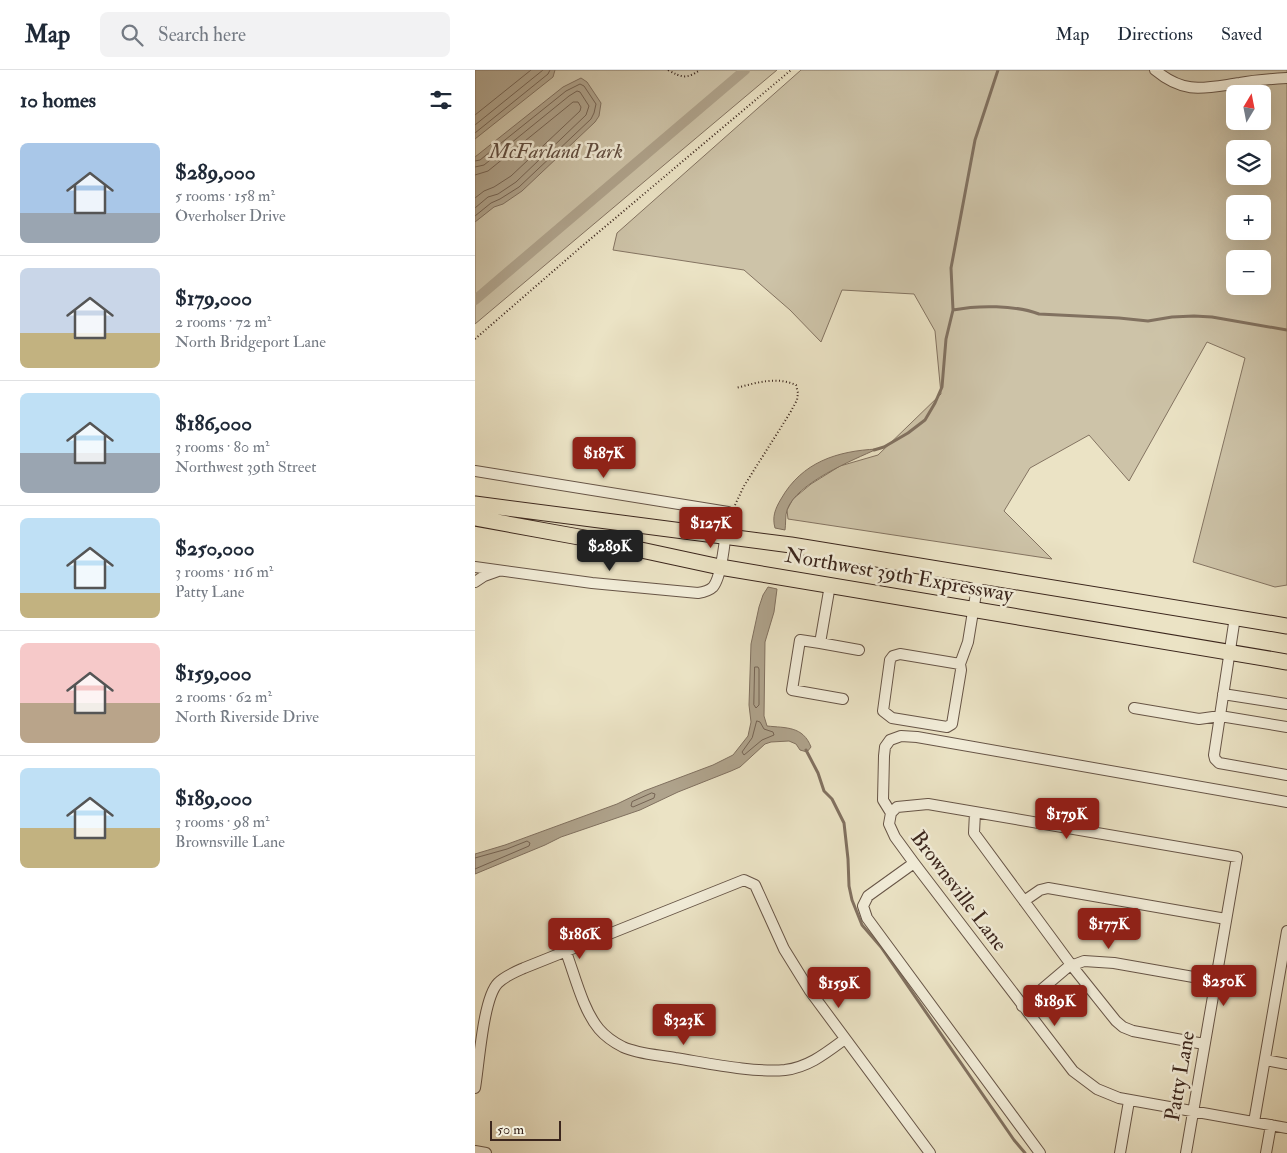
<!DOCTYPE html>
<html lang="en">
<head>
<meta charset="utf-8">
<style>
  :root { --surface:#fff; --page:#f2f2f3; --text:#1f2937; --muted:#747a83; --line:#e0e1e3; --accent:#8f2418 }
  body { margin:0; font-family:"IM FELL Double Pica",serif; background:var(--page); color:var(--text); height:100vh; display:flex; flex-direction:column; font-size:19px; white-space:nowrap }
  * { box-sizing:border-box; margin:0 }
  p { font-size:16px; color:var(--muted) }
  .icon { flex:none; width:28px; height:28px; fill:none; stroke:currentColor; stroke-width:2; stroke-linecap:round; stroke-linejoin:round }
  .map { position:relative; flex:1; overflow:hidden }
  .drawer { display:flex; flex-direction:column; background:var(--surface); width:475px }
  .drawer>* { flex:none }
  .needle { width:32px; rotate:10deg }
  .tools { position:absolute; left:751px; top:15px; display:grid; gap:10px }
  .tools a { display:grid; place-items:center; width:45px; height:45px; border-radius:8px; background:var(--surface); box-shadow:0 5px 20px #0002; font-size:25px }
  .scale { position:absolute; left:15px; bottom:12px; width:71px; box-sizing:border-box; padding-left:5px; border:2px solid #3b261d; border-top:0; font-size:14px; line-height:18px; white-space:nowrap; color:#3b261d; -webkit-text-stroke:4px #f2edd9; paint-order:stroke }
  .price { position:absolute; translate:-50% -42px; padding:0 11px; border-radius:5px; background:var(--accent); color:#fff; font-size:16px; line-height:32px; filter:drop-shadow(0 1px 2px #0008) }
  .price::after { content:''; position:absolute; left:50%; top:30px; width:15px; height:11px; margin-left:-8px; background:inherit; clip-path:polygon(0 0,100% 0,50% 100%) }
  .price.selected { background:#222; color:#fff }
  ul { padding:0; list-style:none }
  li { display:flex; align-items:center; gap:15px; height:125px; padding:0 20px }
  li+li { border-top:1px solid var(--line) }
  li span { display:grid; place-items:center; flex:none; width:140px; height:100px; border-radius:8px; color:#555 }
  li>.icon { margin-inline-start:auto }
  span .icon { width:60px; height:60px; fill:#fffc; stroke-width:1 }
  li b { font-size:21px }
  h2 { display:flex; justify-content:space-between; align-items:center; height:60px; padding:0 20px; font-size:21px }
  header { display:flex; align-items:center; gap:30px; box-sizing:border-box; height:70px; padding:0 25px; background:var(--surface); border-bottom:1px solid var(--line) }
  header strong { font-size:24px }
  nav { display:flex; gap:28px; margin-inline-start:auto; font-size:18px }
  .search { width:350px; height:45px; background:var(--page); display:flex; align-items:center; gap:12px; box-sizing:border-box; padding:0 18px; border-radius:8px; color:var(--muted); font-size:19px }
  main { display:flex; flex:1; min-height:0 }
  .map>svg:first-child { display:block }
</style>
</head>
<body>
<header>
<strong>Map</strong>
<div class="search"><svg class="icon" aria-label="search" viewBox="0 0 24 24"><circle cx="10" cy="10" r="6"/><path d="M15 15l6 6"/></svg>Search here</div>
<nav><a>Map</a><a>Directions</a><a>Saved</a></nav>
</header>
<main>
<section class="drawer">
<h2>10 homes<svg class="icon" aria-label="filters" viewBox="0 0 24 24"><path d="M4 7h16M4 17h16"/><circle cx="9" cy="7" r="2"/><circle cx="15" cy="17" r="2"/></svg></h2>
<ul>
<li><span style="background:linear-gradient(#a9c7e8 70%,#9aa5b1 0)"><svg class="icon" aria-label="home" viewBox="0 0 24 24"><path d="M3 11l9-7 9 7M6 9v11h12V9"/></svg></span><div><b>$289,000</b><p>5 rooms · 158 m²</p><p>Overholser Drive</p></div></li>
<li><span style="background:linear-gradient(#c9d6e8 65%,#c2b280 0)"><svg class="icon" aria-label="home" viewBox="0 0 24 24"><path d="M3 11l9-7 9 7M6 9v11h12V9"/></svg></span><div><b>$179,000</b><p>2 rooms · 72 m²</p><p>North Bridgeport Lane</p></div></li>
<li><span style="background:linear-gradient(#bfe0f5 60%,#9aa5b1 0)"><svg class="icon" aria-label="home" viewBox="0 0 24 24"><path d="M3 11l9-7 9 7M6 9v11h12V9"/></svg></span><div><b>$186,000</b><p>3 rooms · 80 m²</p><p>Northwest 39th Street</p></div></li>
<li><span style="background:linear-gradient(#bfe0f5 75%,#c2b280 0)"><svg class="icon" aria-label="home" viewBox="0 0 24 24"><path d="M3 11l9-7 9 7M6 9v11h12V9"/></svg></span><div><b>$250,000</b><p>3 rooms · 116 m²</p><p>Patty Lane</p></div></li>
<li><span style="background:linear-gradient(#f6c9c9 60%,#b9a48a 0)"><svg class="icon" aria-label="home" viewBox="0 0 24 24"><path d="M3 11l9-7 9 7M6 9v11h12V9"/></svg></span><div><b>$159,000</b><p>2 rooms · 62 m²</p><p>North Riverside Drive</p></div></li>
<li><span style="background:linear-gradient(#bfe0f5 60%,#c2b280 0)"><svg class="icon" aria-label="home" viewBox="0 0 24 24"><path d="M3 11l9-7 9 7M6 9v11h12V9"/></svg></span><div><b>$189,000</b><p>3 rooms · 98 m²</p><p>Brownsville Lane</p></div></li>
</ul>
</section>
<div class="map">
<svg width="812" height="1083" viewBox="0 0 812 1083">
  <rect width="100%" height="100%" fill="#ebe3c5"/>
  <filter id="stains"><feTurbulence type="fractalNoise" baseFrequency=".004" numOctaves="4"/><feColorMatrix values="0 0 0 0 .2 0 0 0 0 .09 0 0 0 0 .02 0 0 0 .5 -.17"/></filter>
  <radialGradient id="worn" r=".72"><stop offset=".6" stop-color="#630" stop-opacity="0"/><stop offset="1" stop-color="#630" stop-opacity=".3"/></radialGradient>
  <path fill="#cdc3a8" stroke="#847462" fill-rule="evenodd" d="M0 0H302L0 254Z
    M326 0H812V515L800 517 718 492 770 288 732 272 654 411 614 365 555 398 529 441 577 489 313 449 312 440 318 429 336 414 365 396 403 385 466 324 460 261 439 224 367 220 346 272 315 240 269 200 138 180 142 163ZM760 24H788V51H760ZM760 79H788V106H760ZM760 134H788V161H760ZM760 189H788V216H760Z"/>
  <path fill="#afa38c" stroke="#817160" d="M0 0H80L78 7 0 69Z
    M106 8 112 12 126 33 124 46 120 52 47 121 28 134 19 137 0 152V87L88 17Z
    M402 379C378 390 321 413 312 440 310 446 311 454 310 460L300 458C297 447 300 439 306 429 327 392 362 381 402 379Z
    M293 517 302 519 299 542 290 572 289 646 292 656C311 658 328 656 336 677L332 682 325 680 321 674 314 671 296 672 290 674 265 697 256 701 203 722 165 740 86 767 70 775 0 804V784L30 775 142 734 169 721 238 695 258 685 273 666 276 652 274 635 276 574 284 537 288 525Z"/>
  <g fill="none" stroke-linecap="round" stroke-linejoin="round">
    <path stroke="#756454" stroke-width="1" d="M0 45 56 0
      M0 55 68 0
      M0 63 73 4 75 0
      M0 91 5 90 91 21 105 14 109 16 121 34 119 43 116 49 44 117 25 129 16 133 0 146
      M0 97 9 95 94 26 102 21 105 22 114 36 111 45 41 112 23 124 13 127 0 138
      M0 105 13 101 98 32H103L106 37 105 41 36 106 19 117 9 121 0 128
      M280 597H283L284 599V635L281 638 279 635Z
      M282 651 285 652 289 659 298 662 299 665 287 670 269 685 267 682 277 668Z
      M177 723 180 724 179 728 158 737 156 736 157 732Z
      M0 788 32 779 52 771 55 773 54 776 0 799"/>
    <path stroke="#817160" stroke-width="3" d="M478 240C503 235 540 235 564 244L644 248 673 251 697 247 719 246 737 247 812 260
      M399 380 409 377 433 363 450 350 460 333 467 317 471 269 478 240 476 198 500 70 523 0
      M331 680 343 703 349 721 357 729 369 753 373 789 374 816 377 830 387 855 406 877 539 1070 550 1083"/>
    <path stroke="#afa38c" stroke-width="10" d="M0 230 270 0"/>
    <defs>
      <path id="minor" d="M680 0C710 25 729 18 765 13 780 10 796 9 812 8
        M0 401 253 442C251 459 248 505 238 517 234 521 229 522 223 523L117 513 0 497
        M0 512 9 506 23 501
        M355 515 345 573 325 570 317 620 368 629
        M760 547 739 685 740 689 744 693 812 705
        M345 573 384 580
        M485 594 486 600 477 654 472 657 417 648 408 641 415 590 418 586 425 584 485 594 493 572 504 505
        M748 624 812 634
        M659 638 724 649 745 646 812 657
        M500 742 499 763 597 896 641 951 648 957 658 961 729 974
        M416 743 422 737 453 734 762 787 711 1083
        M416 743 414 754 420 767 439 793 598 1001 622 1019 644 1028 812 1058
        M416 743 408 730 409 686 410 677 415 670 426 666 442 667 812 732
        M439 793 393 826 388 836 392 848 565 1083
        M549 831 565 820 573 818 751 849
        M91 882C100 906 108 940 124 959 130 966 140 973 148 977 163 984 184 985 200 988 232 993 279 1003 310 1000 334 997 351 983 370 969
        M547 936 593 897 609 891 639 893 741 911
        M790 990 812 994
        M0 1018C4 995 8 928 23 913 30 906 40 902 49 898L269 810 280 815 309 879 335 921 455 1083
        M779 1052 812 861
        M0 1081 11 1083
        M645 1083 654 1031
        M791 1083 796 1055"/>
      <path id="highway" d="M0 434 316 475 812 556
        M0 448 115 469 245 497 812 592"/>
    </defs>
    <use href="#minor" stroke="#675547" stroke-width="12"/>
    <use href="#highway" stroke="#3b261d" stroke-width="17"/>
    <path stroke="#3b261d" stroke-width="2" stroke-dasharray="1 2.5" stroke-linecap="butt" d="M193 0C207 8 212 9 225 0
      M0 269 106 177 316 0
      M260 435 269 416 315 343 322 330 323 323 321 315C301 306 281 313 261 318"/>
    <use href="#minor" stroke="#f2edd9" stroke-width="10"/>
    <use href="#highway" stroke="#ebe3c5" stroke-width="15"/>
  </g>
  <g text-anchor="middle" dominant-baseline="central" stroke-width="5" stroke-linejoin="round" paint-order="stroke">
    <g font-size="21" font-style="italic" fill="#604d40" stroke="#f2edd9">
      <text x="81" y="81">McFarland Park</text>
    </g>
    <g font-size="21" fill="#3b261d" stroke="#f2edd9">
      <text transform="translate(424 505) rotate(10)">Northwest 39th Expressway</text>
      <text transform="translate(484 821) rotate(53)">Brownsville Lane</text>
      <text transform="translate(705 1006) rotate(-80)">Patty Lane</text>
    </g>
  </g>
  <rect width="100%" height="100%" filter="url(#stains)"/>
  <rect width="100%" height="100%" fill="url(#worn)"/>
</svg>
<div class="tools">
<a><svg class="needle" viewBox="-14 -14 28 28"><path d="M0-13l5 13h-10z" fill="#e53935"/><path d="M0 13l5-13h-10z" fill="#747a83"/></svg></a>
<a><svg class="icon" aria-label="layers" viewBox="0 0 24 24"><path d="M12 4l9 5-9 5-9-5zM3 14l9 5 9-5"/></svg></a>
<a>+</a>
<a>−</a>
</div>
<div class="scale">50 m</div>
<b class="price" style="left:129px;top:409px">$187K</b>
<b class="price" style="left:236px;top:479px">$127K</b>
<b class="price selected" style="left:135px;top:502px">$289K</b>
<b class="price" style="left:592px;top:770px">$179K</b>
<b class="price" style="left:634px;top:880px">$177K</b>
<b class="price" style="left:105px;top:890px">$186K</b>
<b class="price" style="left:749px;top:937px">$250K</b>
<b class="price" style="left:364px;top:939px">$159K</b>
<b class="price" style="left:580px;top:957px">$189K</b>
<b class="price" style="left:209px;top:976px">$323K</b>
</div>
</main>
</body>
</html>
